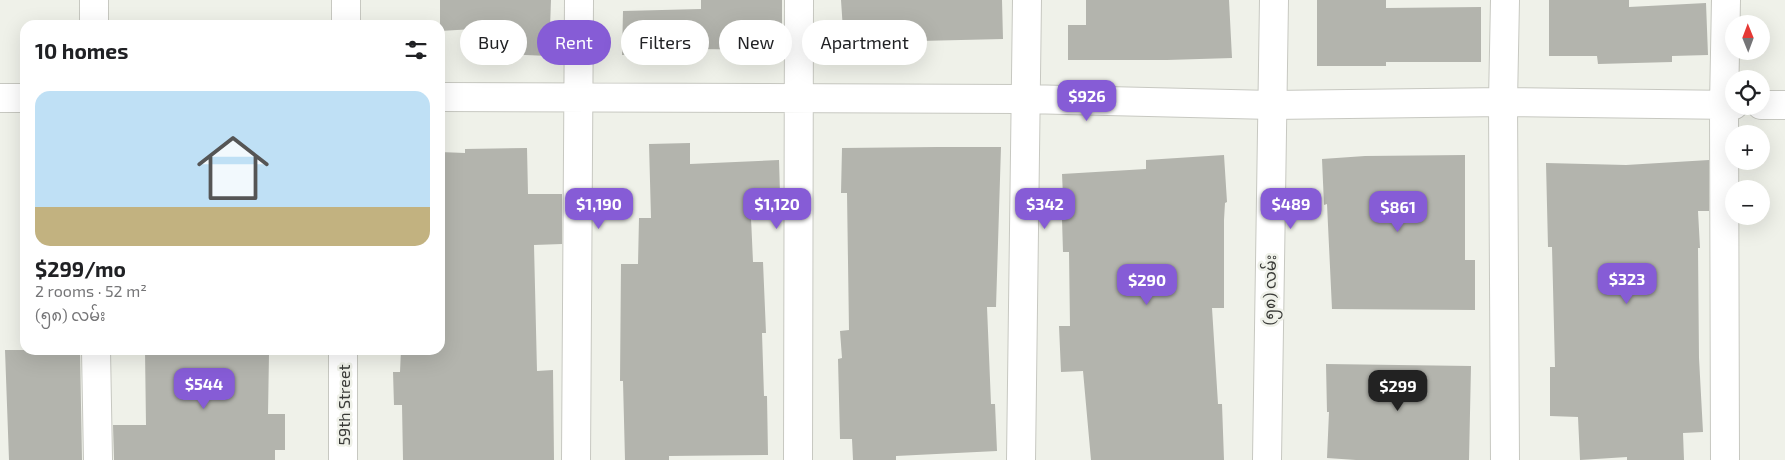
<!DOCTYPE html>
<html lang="en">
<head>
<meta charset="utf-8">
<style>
  :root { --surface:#fff; --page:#f6f6f6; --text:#202124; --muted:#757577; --line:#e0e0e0; --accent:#865cd6 }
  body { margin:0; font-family:"Exo 2","Noto Sans Myanmar",sans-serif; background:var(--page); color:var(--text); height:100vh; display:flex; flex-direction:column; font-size:19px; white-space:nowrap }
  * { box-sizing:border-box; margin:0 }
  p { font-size:16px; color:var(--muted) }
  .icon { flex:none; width:28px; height:28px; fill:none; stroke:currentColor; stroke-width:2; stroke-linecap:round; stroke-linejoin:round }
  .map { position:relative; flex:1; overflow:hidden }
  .drawer { position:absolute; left:20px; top:20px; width:425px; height:335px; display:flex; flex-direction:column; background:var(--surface); border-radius:15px; box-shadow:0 5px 20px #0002 }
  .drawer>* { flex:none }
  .top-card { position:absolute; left:460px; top:20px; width:475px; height:45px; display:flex; gap:10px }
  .needle { width:32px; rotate:359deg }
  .controls { position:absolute; left:1725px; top:15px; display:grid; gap:10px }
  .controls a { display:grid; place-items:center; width:45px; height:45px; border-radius:50%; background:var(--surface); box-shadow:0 5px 20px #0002; font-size:25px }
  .price { position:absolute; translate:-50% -42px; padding:0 11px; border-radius:10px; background:var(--accent); color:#fff; font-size:16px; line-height:32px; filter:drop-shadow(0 1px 2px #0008) }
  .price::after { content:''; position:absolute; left:50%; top:30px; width:15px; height:11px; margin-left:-8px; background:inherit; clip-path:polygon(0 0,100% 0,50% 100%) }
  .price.current { background:#222; color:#fff }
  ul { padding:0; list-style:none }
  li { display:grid; align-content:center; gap:10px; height:265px; padding:0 15px }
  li+li { border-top:1px solid var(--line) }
  li span { display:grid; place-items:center; height:155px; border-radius:15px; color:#555 }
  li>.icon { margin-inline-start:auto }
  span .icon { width:90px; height:90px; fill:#fffc; stroke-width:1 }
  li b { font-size:21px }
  h2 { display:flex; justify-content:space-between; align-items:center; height:60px; padding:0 15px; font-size:21px }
  .pill { padding:0 18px; border-radius:22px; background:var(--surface); box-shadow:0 5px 20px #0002; font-size:18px; line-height:45px }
  .pill.current { background:var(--accent); color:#fff }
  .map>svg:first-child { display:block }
</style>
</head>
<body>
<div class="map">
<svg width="1785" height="460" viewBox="0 0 1785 460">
  <rect width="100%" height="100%" fill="#eff1e9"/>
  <path fill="#b3b4ad" d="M440 0H551L549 56 504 54V39L475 40 474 29 440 31Z
    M701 0H782V50L695 49V52L622 55 623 11 701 9Z
    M841 0H1002L1003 39 919 41V50L887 52 886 42 844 45Z
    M1086 0H1229L1232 58 1167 60H1068V25H1086Z
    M1317 0H1386V8L1481 7V62H1386V66H1317Z
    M1549 0H1629V7L1706 3 1708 55 1672 56V62L1598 64 1597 56H1549Z
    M690 143V164L779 160 780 194 750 195 753 262H763L766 333H762L764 396H767L768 455 669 456V460H625L623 381H620L621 264H638L639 218H651L649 144Z
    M937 147H1001L996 307H987L991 404H995L997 451 896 456V460H853L852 439H840L838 359 842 358 840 331 849 330 847 193H841L842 148Z
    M527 148 528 194H562V244L534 245 537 371 553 370 554 460H403L402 405H394L393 372H400L401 350H440V152L465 153V149Z
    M1224 155 1227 202 1225 203 1224 220V308H1212L1218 404H1222L1224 460H1091L1083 371 1061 372 1059 326H1070L1069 252H1063L1062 219H1064L1062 174 1146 169V160Z
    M1465 155V260H1475V310L1332 309 1327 204 1324 205 1322 159 1365 156Z
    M1709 160V211H1698L1700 248H1698L1699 358 1703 432 1683 433 1684 460H1627V457L1580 460 1578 417 1550 416V367H1555L1552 247H1548L1546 163 1626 165Z
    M5 350H80L82 460H9Z
    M204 350V354H269L268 414H285V450H275V460H114L113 425H146L145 351Z
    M1326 364 1471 366 1469 460H1356L1327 458 1329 412H1327Z"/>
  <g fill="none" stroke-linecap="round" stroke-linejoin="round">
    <defs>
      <path id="minor" d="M94 25V0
        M346 25V0
        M440 97 1025 99 1272 105 1503 102 1734 105
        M0 98H25
        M1761 105H1785
        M96 350 98 460
        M343 460V350
        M576 460 579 0
        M798 460 799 0
        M1021 460 1027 0
        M1505 460 1503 102 1505 0
        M1725 460 1724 105 1726 0"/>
      <path id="major" d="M1267 460 1274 0"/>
    </defs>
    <use href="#minor" stroke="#c7c8c1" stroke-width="30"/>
    <use href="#major" stroke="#c7c8c1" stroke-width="30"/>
    <use href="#minor" stroke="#fff" stroke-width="28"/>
    <use href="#major" stroke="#fff" stroke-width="28"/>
  </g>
  <g text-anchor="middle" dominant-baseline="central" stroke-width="5" stroke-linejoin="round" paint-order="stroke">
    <g font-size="16" fill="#393a37" stroke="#eff1e9">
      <text transform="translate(1269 290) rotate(-89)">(၅၈) လမ်း</text>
      <text transform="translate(343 405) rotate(-90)">59th Street</text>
    </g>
  </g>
</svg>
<div class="controls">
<a><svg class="needle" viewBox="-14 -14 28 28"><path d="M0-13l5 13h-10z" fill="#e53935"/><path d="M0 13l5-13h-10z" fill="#757577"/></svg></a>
<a><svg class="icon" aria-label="locate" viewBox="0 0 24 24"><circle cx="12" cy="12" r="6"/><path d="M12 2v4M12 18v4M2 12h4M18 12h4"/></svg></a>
<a>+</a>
<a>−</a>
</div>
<b class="price" style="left:1087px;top:122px">$926</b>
<b class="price" style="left:599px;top:230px">$1,190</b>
<b class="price" style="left:777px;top:230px">$1,120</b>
<b class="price" style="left:1045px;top:230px">$342</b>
<b class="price" style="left:1291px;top:230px">$489</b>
<b class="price" style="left:1398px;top:233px">$861</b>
<b class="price" style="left:1627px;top:305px">$323</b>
<b class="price" style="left:1147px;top:306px">$290</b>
<b class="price" style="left:204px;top:410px">$544</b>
<b class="price current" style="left:1398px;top:412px">$299</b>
<div class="top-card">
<a class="pill">Buy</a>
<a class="pill current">Rent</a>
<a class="pill">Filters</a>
<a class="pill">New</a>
<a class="pill">Apartment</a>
</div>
<section class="drawer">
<h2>10 homes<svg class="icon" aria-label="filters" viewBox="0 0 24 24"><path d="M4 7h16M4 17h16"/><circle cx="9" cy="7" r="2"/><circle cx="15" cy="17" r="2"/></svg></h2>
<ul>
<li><span style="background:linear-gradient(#bfe0f5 75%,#c2b280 0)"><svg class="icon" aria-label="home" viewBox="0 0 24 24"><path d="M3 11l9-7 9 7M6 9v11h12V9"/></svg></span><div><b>$299/mo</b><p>2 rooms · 52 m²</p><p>(၅၈) လမ်း</p></div></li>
</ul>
</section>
</div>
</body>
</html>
